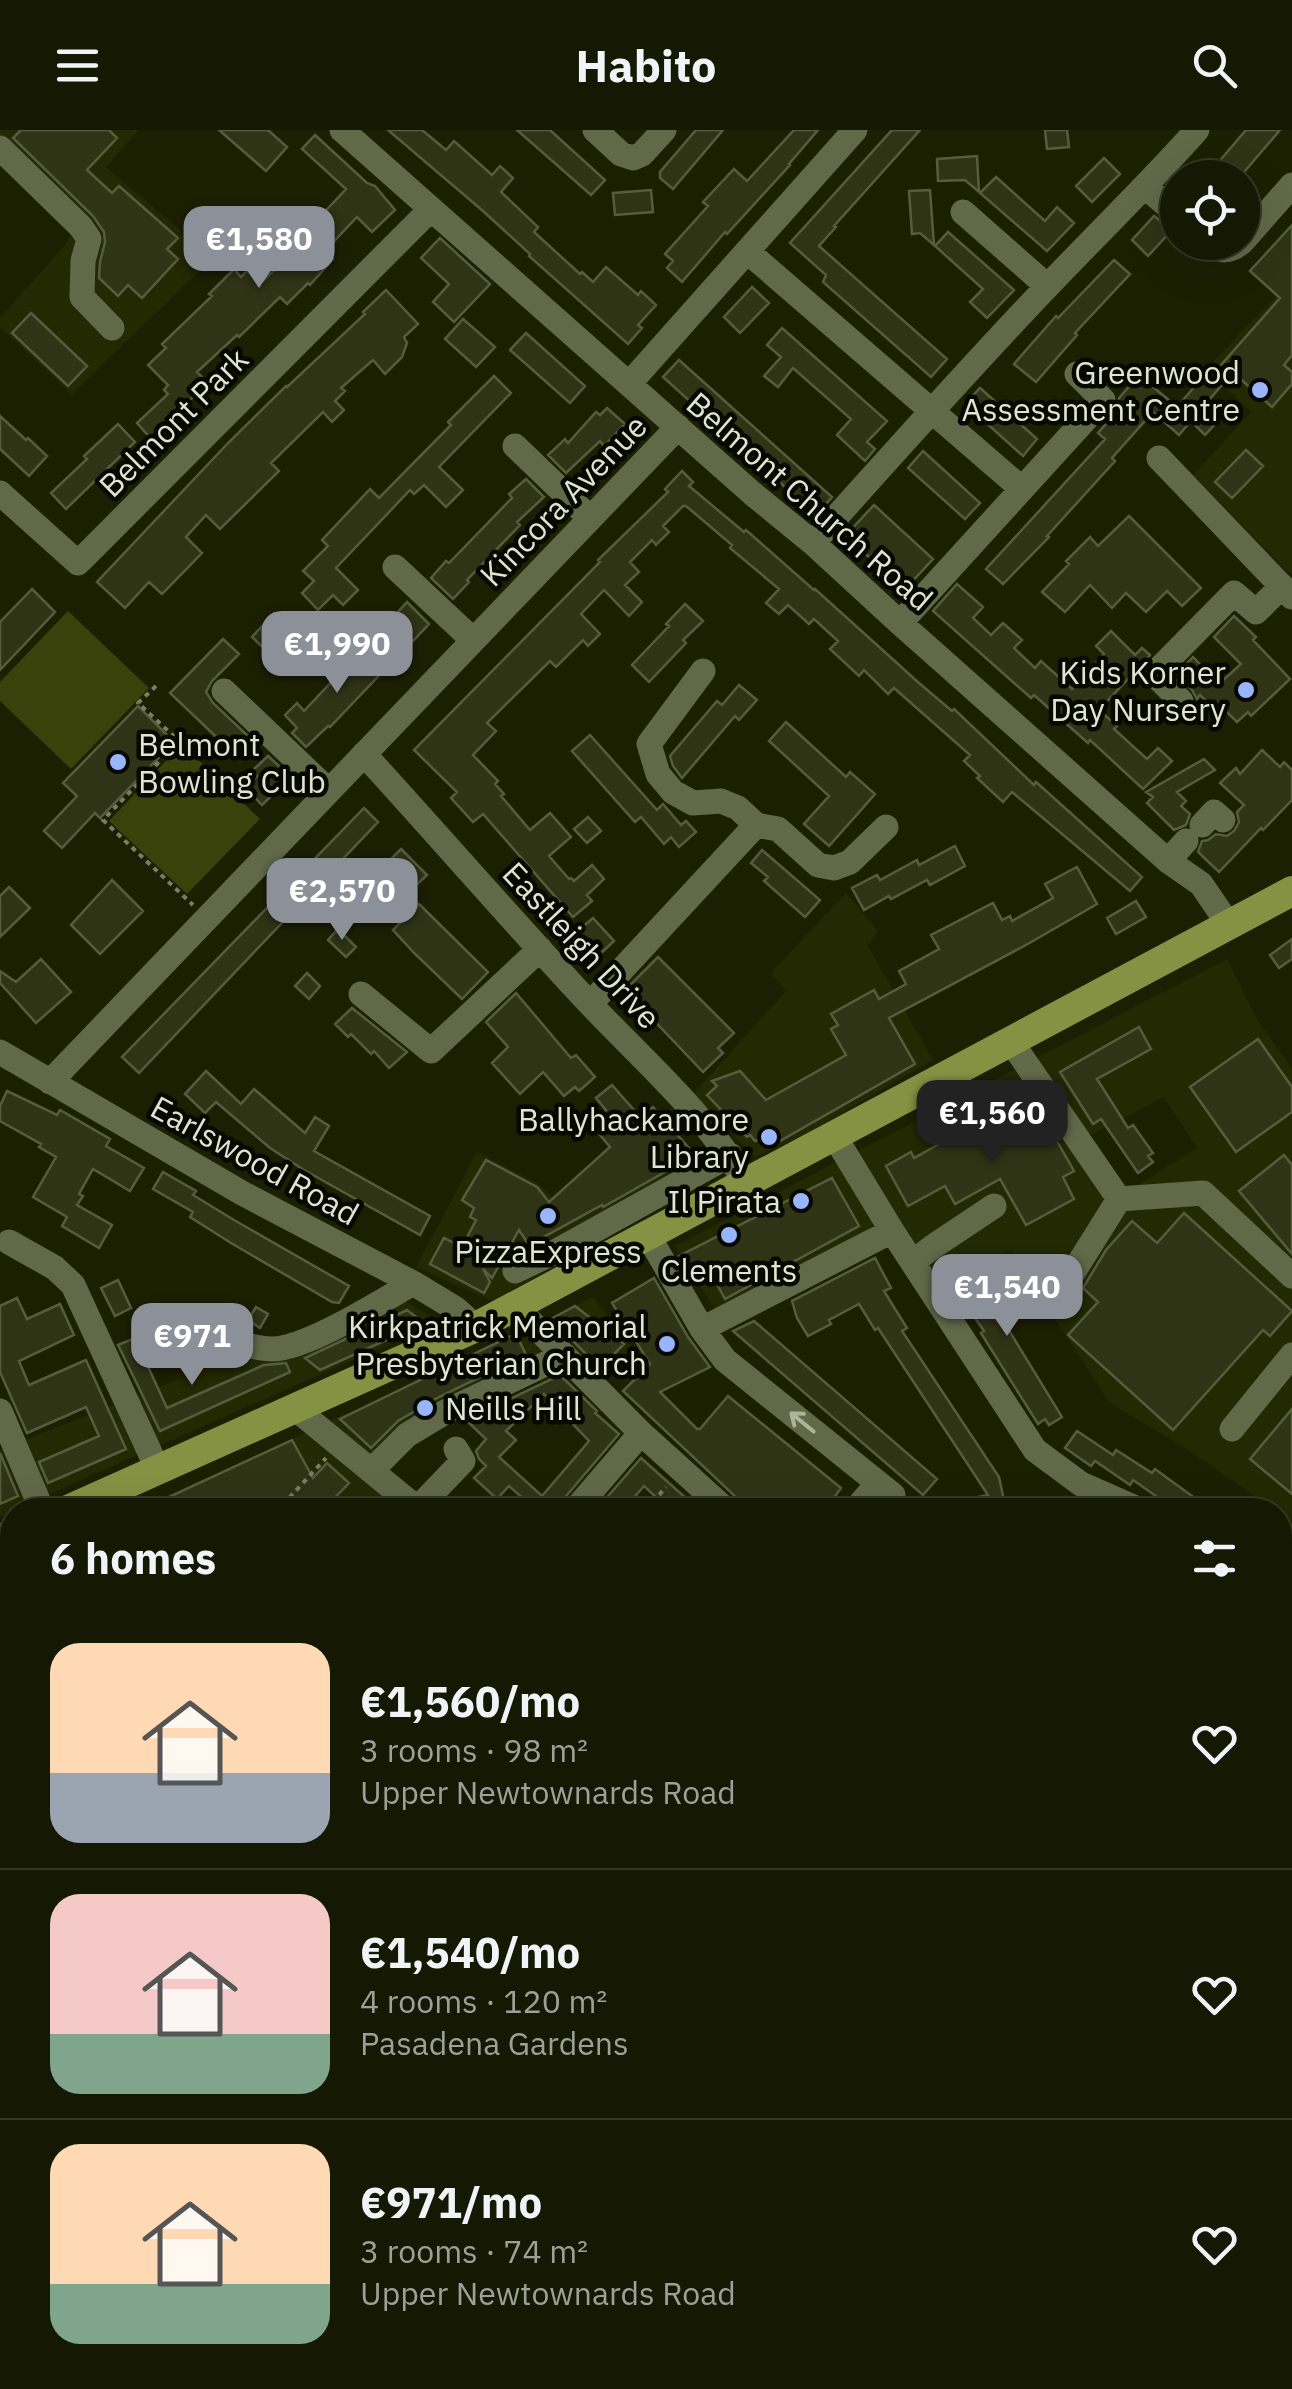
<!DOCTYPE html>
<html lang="en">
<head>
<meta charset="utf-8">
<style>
  :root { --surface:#151802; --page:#1e210c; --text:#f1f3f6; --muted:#9da099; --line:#343724; --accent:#8c9099 }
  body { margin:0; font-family:"IBM Plex Sans",sans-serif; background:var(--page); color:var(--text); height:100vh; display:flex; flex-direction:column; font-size:38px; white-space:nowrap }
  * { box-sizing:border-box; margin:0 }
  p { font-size:32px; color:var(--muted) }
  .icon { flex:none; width:55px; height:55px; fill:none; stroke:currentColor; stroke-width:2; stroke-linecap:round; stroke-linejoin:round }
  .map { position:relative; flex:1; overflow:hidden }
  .drawer { position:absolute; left:0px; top:1368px; width:1292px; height:892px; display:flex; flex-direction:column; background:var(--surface); border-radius:40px 40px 0 0; box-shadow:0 10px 40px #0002,0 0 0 2px var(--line) }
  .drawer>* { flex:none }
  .fabs { position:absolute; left:1160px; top:30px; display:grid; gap:20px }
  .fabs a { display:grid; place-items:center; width:100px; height:100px; border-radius:50%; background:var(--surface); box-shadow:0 10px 40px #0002,0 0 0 2px var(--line); font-size:50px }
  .price { position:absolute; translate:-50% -85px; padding:0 22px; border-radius:20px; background:var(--accent); color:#fff; font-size:32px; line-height:65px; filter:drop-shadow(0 2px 5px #0008) }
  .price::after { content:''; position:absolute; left:50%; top:60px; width:30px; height:22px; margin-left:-15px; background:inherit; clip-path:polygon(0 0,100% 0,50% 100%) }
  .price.selected { background:#222; color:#fff }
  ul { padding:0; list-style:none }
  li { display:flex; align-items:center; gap:30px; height:250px; padding:0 50px }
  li+li { border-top:2px solid var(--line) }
  li span { display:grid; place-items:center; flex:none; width:280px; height:200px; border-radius:30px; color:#555 }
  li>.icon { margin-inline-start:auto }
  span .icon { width:120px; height:120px; fill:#fffc; stroke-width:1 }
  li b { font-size:42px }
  h2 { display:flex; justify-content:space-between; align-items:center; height:120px; padding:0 50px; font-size:42px }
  header { display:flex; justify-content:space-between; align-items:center; height:130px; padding:0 50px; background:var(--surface); font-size:45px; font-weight:700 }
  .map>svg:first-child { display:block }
</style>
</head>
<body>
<header><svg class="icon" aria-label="menu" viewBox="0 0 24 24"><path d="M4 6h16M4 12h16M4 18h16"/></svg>Habito<svg class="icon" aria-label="search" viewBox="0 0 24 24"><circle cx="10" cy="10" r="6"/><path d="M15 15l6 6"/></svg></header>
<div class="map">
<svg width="1292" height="2259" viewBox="0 0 1292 2259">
  <rect width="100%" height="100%" fill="#1c2003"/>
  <path fill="#232903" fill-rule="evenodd" d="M0 0H139L106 37 213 128 72 264 0 197V188L65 115 73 100 0 24Z
    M1292 150V446L1193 345 1251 282 1206 239Z
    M846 763 878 801 868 816 933 930 800 1007 755 1027 693 964 786 861 771 843Z
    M1227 829 1255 886 1292 939V1393L1280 1385V1380H1274L1199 1327 1109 1272 1011 1120 949 1161 903 1105 726 1197 675 1116ZM1164 967 1197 1018 1107 1075 1072 1015Z
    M653 977 695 1025 711 1048 492 1171 416 1137 477 1022 537 1053 553 1068Z
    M394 1164 439 1192 0 1386V1320Z
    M593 1167 632 1217 603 1247 573 1226 358 1340 401 1380H142Z
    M12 1637V1762L0 1765V1638Z"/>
  <path fill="#3a420b" d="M68 481 149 558 71 639 0 571V552Z
    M182 614 260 689 187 764 109 691Z"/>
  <path fill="#2f3416" stroke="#565d3e" stroke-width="2.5" fill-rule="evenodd" d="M21 0H109L117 8 87 40 112 63 119 56 178 108 167 119 178 129 142 168 128 155 118 166 99 148 100 132 105 112 104 102 93 86 13 8Z
    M219 0H268L287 17 266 41Z
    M388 0H422L446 20 454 11 492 45 500 36 513 48 501 62 538 97 534 102 580 144 582 142 593 152 606 137 638 165 641 161 656 175 638 195 642 198 628 214 529 126 530 124 483 81Z
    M517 0H550L605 50 591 65Z
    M696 0H723L673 59 660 48V42Z
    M794 0H818L789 34 790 35 727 104 725 102 682 152 667 138 673 131 665 124 708 76 703 72 734 39 747 51Z
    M892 0H920L834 96 836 97 819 116 947 229 931 247 823 152 826 145 790 113Z
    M1045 0H1067L1069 17 1047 19Z
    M1246 0H1280L1239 48H1205Z
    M315 5 367 53 375 56 395 80 372 102 357 87 324 122 333 129 310 155 308 153 287 174 280 167 239 207 237 205 197 242 208 253 176 283 180 288 154 312 137 293 168 264 164 260 168 255 148 235 166 218 162 214 212 166 209 164 234 139 241 147 250 138 263 151 288 127 284 123 297 107 299 109 346 59 302 19Z
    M977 26 979 62 965 50 938 51 937 29Z
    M1104 28 1120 44 1092 72 1076 56Z
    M996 47 1045 91 1057 77 1074 93 1047 121 980 63Z
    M651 60 653 82 615 85 613 63Z
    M930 60 932 88 934 115 920 103 912 104 909 61Z
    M1154 86 1172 100 1148 126 1132 110Z
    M1292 95V225L1284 235 1292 242V254L1272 277 1236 245 1231 251 1228 248 1203 277 1218 291 1205 305 1191 291 1179 305 1153 282 1112 328 1115 331 1047 406 1049 407 1003 454 986 439 1105 309 1098 303 1113 286 1118 275 1119 268 1139 245 1177 277 1202 248 1206 252 1280 168 1250 141Z
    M948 102 1014 160 987 188 970 172 983 159 935 116Z
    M440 108 490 154 454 192 433 172 449 154 421 128Z
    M1114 130 1130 144 1075 203 1077 205 1036 252 1014 234 1056 186 1058 188Z
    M752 157 769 173 740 203 724 187Z
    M386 160 418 194 404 207 407 213 402 227 385 244 373 230 341 258 345 261 335 271 344 280 332 292 323 282 271 333 279 341 220 399 206 385 186 407 202 423 162 464 149 452 125 478 97 452 229 312 286 256 287 257 365 184 363 182Z
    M31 183 87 236 68 256 12 203Z
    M463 189 495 217 476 237 445 209Z
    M782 198 887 291 867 312 875 319 865 331 837 305 851 289 793 238 778 257 764 246 781 227 767 215Z
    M526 203 585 256 570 273 510 220Z
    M679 230 832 367 816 385 663 247Z
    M494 246 511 263 439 337 463 360 446 377 424 355 414 364 410 360 336 438 358 460 343 475 333 465 318 480 302 463 314 451 303 441 328 416 322 410 370 359 379 368 451 295 448 292Z
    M980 258 1037 309 1023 326 965 274Z
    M607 278 625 294 604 316 600 311 566 343 548 325 565 309 568 313 596 282 600 285Z
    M0 286 26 310 28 308 47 326 29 346 0 319Z
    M118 294 135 312 66 379 51 363 87 329 84 326Z
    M1246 320 1263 336 1232 368 1215 352Z
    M923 321 980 373 965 389 908 338Z
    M682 341 693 352 689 356 744 402 746 400 814 460 815 459 919 553 952 581 954 579 1034 655 1036 652 1142 747 1130 761 1012 662 1003 672 977 648 980 646 964 631 970 625 894 558 888 564 864 540 859 546 830 519 838 511 814 489 809 494 788 475 779 484 766 473 779 459 730 418 732 415 686 376H683L663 396 669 402 656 415 652 410 630 432 639 442 625 455 642 472 629 486 604 460 581 484 600 504 588 516 583 510 556 537 550 531 487 593 496 601 473 625 498 651 495 654 504 664 501 666 530 700 550 683 571 707 549 726 569 749 571 748 574 751 592 735 604 749 587 765 592 771 573 787 483 684 473 692 451 668 457 662 414 620 600 432 598 430 668 362 665 359Z
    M526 349 544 367 517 392 520 395 467 450 469 452 453 469 431 448 446 431 449 433 512 368 509 364Z
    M874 375 933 429 907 457 872 425 870 428 846 405Z
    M1129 386 1201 458 1182 476 1167 461 1146 482 1126 463 1112 478 1090 455 1065 482 1042 462 1069 434 1066 431 1090 407 1098 416Z
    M957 454 983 477 973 488 991 505 1003 493 1022 510 1014 518 1035 538 1041 531 1072 559 1104 524 1096 516 1111 501 1135 525 1142 518 1150 525 1139 539 1138 548 1133 554 1128 549 1099 580 1117 596 1114 599 1147 629 1158 618 1172 631 1143 659 1090 610 1088 613 1034 565 1031 568 933 481Z
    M32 459 55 482 0 540V492Z
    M407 472 429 494 413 511 408 507 405 509 388 493Z
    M685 474 703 491 683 510 686 513 649 552 632 535 669 496 666 494Z
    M274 483 295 503 273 527 252 507Z
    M1234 486 1256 507 1253 510 1290 549 1251 586 1248 582 1237 592 1224 579 1219 584 1200 565 1197 569 1192 560 1177 544 1193 527 1219 554 1241 534 1214 507Z
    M223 509 239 524 212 551 206 562 213 573 249 607 233 623 170 563Z
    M367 514 389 535 330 597 328 596 306 617 292 603 297 598 285 585 297 573 304 581Z
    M739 555 757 570 739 590 735 586 682 648 673 636 670 626 717 571 722 575Z
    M138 576 174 612 100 688 95 683 62 718 44 701 77 666 63 653Z
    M786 592 846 647 850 642 875 664 829 716 804 694 829 666 769 611Z
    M590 605 657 680 663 674 681 695 686 691 696 702 679 717 671 707 664 714 641 687 635 692 572 621Z
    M1262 620 1280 637 1284 632 1292 640V670L1263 700 1261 698 1219 742 1198 722 1202 711 1208 710 1216 704 1227 706 1234 701 1239 692 1237 682 1244 675 1220 653 1236 638 1240 644Z
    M268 626 291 647 262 675 245 657 257 646 252 641Z
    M1204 629 1215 640 1177 662 1186 671 1181 676 1190 684 1186 695 1174 700 1147 673 1153 667 1146 662Z
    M364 678 378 692 139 943 122 927Z
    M588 687 601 701 587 713 574 699Z
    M955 716 965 736 930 755 927 750 891 769 889 766 864 780 852 758 877 745 880 750 917 730 919 735Z
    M401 719 427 745 410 761 385 735Z
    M762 720 820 770 805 787 764 751 768 747 751 733Z
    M1077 737 1097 774 1026 815 889 888 915 934 771 1016 758 1010 755 1011 750 1005 747 1007 707 965 717 956 712 951 740 941 766 970 846 925 831 899 838 895 831 884 874 860 879 869 906 854 899 841 939 819 931 805 993 773 1002 790 1010 786 1012 791 1053 768 1045 754Z
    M112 750 143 781 100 824 71 795Z
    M9 757 30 778 0 807V766Z
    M1136 771 1146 787 1116 804 1107 788Z
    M419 774 488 842 462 869 414 823 393 800Z
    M593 788 614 811 596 828 574 804Z
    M338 799 356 817 346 827 328 810Z
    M1292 809V829L1279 838 1270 825Z
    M658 827 734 903 718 918 723 923 703 942 625 860Z
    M41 829 71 862 36 893 0 853V841L16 852Z
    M307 843 320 856 309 869 295 856Z
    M516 863 571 928 576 925 595 947 579 961 575 957 564 966 543 942 520 964 492 933 508 917 486 892Z
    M352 878 407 922 389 938 374 921 371 924 351 904 348 907 335 894Z
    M1139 897 1151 919 1097 949 1128 998 1133 995 1153 1023 1148 1026 1153 1032 1138 1043 1101 989 1093 994 1060 942Z
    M1258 909 1292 957V982L1236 1022 1190 957Z
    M206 941 241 974 254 959 305 1003 315 987 329 996 314 1021 430 1086 420 1105 304 1040 270 1018 216 972 205 983 185 964Z
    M612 955 641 988 653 977 695 1025 603 1077 602 1075 529 1115 519 1100 492 1148 483 1139 490 1152 484 1163 430 1134 444 1108 462 1117 476 1090 470 1087 474 1078 462 1070 486 1030 537 1057 549 1072 610 1017 590 993 606 980 596 968Z
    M7 961 57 985 60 980 110 1009 106 1016 144 1038 130 1061 93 1039 79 1064 83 1066 77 1075 112 1095 99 1118 62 1096 67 1087 33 1067 56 1027 39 1017 41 1014 0 991V976Z
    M1020 969 1043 1012 1054 1006 1074 1041 1063 1047 1074 1069 1026 1095 1000 1049 955 1074 945 1056 908 1076 886 1036 911 1022 914 1028Z
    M1284 1025 1292 1035V1124L1239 1061Z
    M163 1042 196 1061 193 1065 234 1090 349 1156 339 1173 332 1172 231 1113 190 1087 193 1082 153 1059Z
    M832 1048 859 1096 725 1169 709 1139 692 1148 679 1126Z
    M1184 1083 1292 1181 1270 1206 1263 1200 1173 1300 1068 1205 1098 1172 1083 1158 1106 1120 1132 1091 1157 1113Z
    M875 1128 891 1158 884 1161 907 1198 902 1201 999 1347 1006 1380H950V1373L988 1365 878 1198 875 1200 859 1174 829 1190 831 1194 808 1206 797 1188 792 1171Z
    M1000 1134 1023 1168 999 1184 1062 1287 1049 1295 1045 1289 1038 1294 981 1203 984 1201 958 1163Z
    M654 1148 688 1207 710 1237 660 1262 697 1299H700L728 1266 841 1358 825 1380H744L737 1368 623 1261 650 1234 612 1173Z
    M118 1150 131 1178 115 1186 101 1158Z
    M17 1168 27 1189 60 1174 74 1205 19 1231 29 1255 86 1230 126 1319 48 1353 39 1332 99 1306 86 1277 27 1303 0 1242V1176Z
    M575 1176 624 1214 600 1238 551 1189Z
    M256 1177 268 1184 260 1198 248 1190Z
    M407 1180 424 1193 320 1240 305 1228Z
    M754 1191 937 1349 923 1365 733 1201Z
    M511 1206H517L526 1225 439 1267 398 1291 371 1318 340 1289Z
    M135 1208 167 1278 264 1235 286 1233 290 1242 160 1301 118 1215Z
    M560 1245 597 1281 595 1283 619 1304 556 1378 558 1380H530L533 1377 509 1356 497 1369 474 1348 486 1336 479 1329 476 1321 486 1309 466 1290ZM544 1264 589 1311 542 1366 499 1327 516 1310 506 1301Z
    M1292 1279V1364L1250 1329Z
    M1077 1301 1113 1325 1116 1320 1152 1343 1155 1339 1211 1380H1176L1133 1350 1130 1355 1095 1331 1091 1336 1065 1318Z
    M292 1310 313 1348 327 1333 349 1353 323 1380H141Z
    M0 1323 18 1366 0 1374Z
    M641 1328 679 1362 700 1380H670L644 1356 623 1380H596Z
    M7 2199 12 2226V2243L0 2245V2200Z"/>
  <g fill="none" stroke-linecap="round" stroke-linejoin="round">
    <path stroke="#797d66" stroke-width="4" stroke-dasharray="5 5" stroke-linecap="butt" d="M156 556 138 573 179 611 103 690 193 775
      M262 1380 290 1367 326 1328
      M646 1380 666 1357"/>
    <path stroke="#626949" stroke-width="25" d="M342 0 753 364 813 413 900 493 1168 731 1201 754 1229 795
      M595 0 621 24 633 28 642 24 664 0
      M0 18 81 97 89 109 83 131 82 167 112 198
      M1146 57 1178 85
      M963 82 1047 156
      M1208 112C1219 123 1230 122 1242 112
      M1242 112 1292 55
      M748 122 1022 359
      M629 254 855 0
      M515 316 590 388
      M1159 328 1292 467
      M0 363 78 433 431 79
      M813 413C889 328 965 243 1044 160 1095 106 1148 55 1197 0
      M395 437 473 510
      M900 493 1103 270 1077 244
      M703 541 649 614 658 644 673 662 693 673 721 671 738 678 756 695 778 699 818 735 834 738 850 732 886 697
      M224 561 329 661
      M1181 571 1154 544 1234 463 1256 482 1282 456
      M364 624C440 707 514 793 591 875 646 933 706 984 746 1054
      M1202 695 1214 682 1223 690
      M1168 731 1186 711
      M361 864 431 921 540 819
      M590 874 756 695
      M1012 913 1119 1069
      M0 922 242 1063 413 1153 456 1179 476 1197
      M50 952 678 297
      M835 1007 892 1101 1035 1320 1081 1354 1140 1380
      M649 1107 702 1199 725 1230 893 1365
      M9 1112 55 1138 73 1155 158 1340
      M913 1132 934 1116 994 1076
      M515 1141 557 1121 730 1025
      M1059 1165 1119 1069 1203 1063 1292 1146
      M516 1177 641 1303 726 1380
      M179 1194C205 1202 245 1218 271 1219 305 1220 382 1171 413 1153
      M702 1199 892 1101
      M296 1279 419 1380
      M0 1281 42 1380
      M1232 1299 1292 1225
      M372 1340 407 1305 447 1281 564 1225
      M417 1379 463 1331 456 1319
      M575 1380 641 1303
      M855 1380 878 1353
      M0 1492 9 1490 12 1505
      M1280 1618 1292 1634
      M1280 1669 1292 1667
      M0 1896 12 1892
      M1280 1983 1292 1987
      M0 2161 12 2159
      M208 2248 209 2259
      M684 2248 688 2259"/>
    <path stroke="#859244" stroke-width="30" d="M68 1380 476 1197 1292 761
      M0 1410 12 1404"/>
  </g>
  <defs><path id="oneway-shaft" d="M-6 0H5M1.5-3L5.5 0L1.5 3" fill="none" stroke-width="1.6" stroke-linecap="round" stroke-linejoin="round" transform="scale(2.5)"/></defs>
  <use stroke="#aeb39b" href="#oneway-shaft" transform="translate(802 1292) rotate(-141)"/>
  <g fill="#99b5fd" stroke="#070901" stroke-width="4">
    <circle cx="1260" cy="260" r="10"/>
    <circle cx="1246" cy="560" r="10"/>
    <circle cx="118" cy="632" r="10"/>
    <circle cx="769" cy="1007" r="10"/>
    <circle cx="801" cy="1071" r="10"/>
    <circle cx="548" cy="1086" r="10"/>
    <circle cx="729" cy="1105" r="10"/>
    <circle cx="667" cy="1214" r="10"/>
    <circle cx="425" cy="1278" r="10"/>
  </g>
  <g text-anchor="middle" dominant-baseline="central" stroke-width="9" stroke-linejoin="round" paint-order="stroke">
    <g font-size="32" fill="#e0e4d2" stroke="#070901" text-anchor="end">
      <text x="1240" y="242">Greenwood<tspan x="1240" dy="37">Assessment Centre</tspan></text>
      <text x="1226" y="542">Kids Korner<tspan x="1226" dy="37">Day Nursery</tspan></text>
      <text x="138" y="614" text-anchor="start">Belmont<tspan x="138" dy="37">Bowling Club</tspan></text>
      <text x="749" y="989">Ballyhackamore<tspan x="749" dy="37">Library</tspan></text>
      <text x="781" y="1071">Il Pirata</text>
      <text x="548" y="1121" text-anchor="middle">PizzaExpress</text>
      <text x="729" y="1140" text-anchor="middle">Clements</text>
      <text x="647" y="1196">Kirkpatrick Memorial<tspan x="647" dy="37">Presbyterian Church</tspan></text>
      <text x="445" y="1278" text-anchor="start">Neills Hill</text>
    </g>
    <g font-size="32" fill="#e0e4d2" stroke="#070901">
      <text transform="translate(173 292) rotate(-45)">Belmont Park</text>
      <text transform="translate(563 370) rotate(-46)">Kincora Avenue</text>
      <text transform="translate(810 371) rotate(41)">Belmont Church Road</text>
      <text transform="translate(582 815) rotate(47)">Eastleigh Drive</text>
      <text transform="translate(255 1030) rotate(29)">Earlswood Road</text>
    </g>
  </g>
</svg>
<div class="fabs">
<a><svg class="icon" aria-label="locate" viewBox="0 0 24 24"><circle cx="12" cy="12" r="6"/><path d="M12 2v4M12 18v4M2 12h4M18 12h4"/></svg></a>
</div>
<b class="price" style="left:259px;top:161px">€1,580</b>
<b class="price" style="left:337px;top:566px">€1,990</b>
<b class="price" style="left:342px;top:813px">€2,570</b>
<b class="price selected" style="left:992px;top:1035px">€1,560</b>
<b class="price" style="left:1007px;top:1209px">€1,540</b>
<b class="price" style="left:192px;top:1258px">€971</b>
<section class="drawer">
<h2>6 homes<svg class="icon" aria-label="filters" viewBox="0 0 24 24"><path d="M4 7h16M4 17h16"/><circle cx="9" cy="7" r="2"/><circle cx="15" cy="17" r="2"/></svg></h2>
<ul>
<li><span style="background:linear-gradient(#ffd9b3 65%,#9aa5b1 0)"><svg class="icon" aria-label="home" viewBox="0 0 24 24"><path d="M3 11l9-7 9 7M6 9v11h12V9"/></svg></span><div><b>€1,560/mo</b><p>3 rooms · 98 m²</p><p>Upper Newtownards Road</p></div><svg class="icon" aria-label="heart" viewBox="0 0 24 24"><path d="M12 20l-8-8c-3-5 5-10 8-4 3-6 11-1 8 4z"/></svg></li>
<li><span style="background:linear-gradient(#f6c9c9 70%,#7fa58c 0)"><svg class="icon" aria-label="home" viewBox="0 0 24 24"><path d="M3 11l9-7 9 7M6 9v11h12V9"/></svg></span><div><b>€1,540/mo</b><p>4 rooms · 120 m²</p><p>Pasadena Gardens</p></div><svg class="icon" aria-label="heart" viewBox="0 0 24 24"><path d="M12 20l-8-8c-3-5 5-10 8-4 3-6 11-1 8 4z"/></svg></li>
<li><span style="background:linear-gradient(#ffd9b3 70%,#7fa58c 0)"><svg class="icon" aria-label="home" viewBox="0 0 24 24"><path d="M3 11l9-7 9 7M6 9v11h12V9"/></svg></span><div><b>€971/mo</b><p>3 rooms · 74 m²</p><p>Upper Newtownards Road</p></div><svg class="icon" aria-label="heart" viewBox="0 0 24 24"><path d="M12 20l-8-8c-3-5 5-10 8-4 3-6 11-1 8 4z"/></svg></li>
</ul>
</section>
</div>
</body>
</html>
